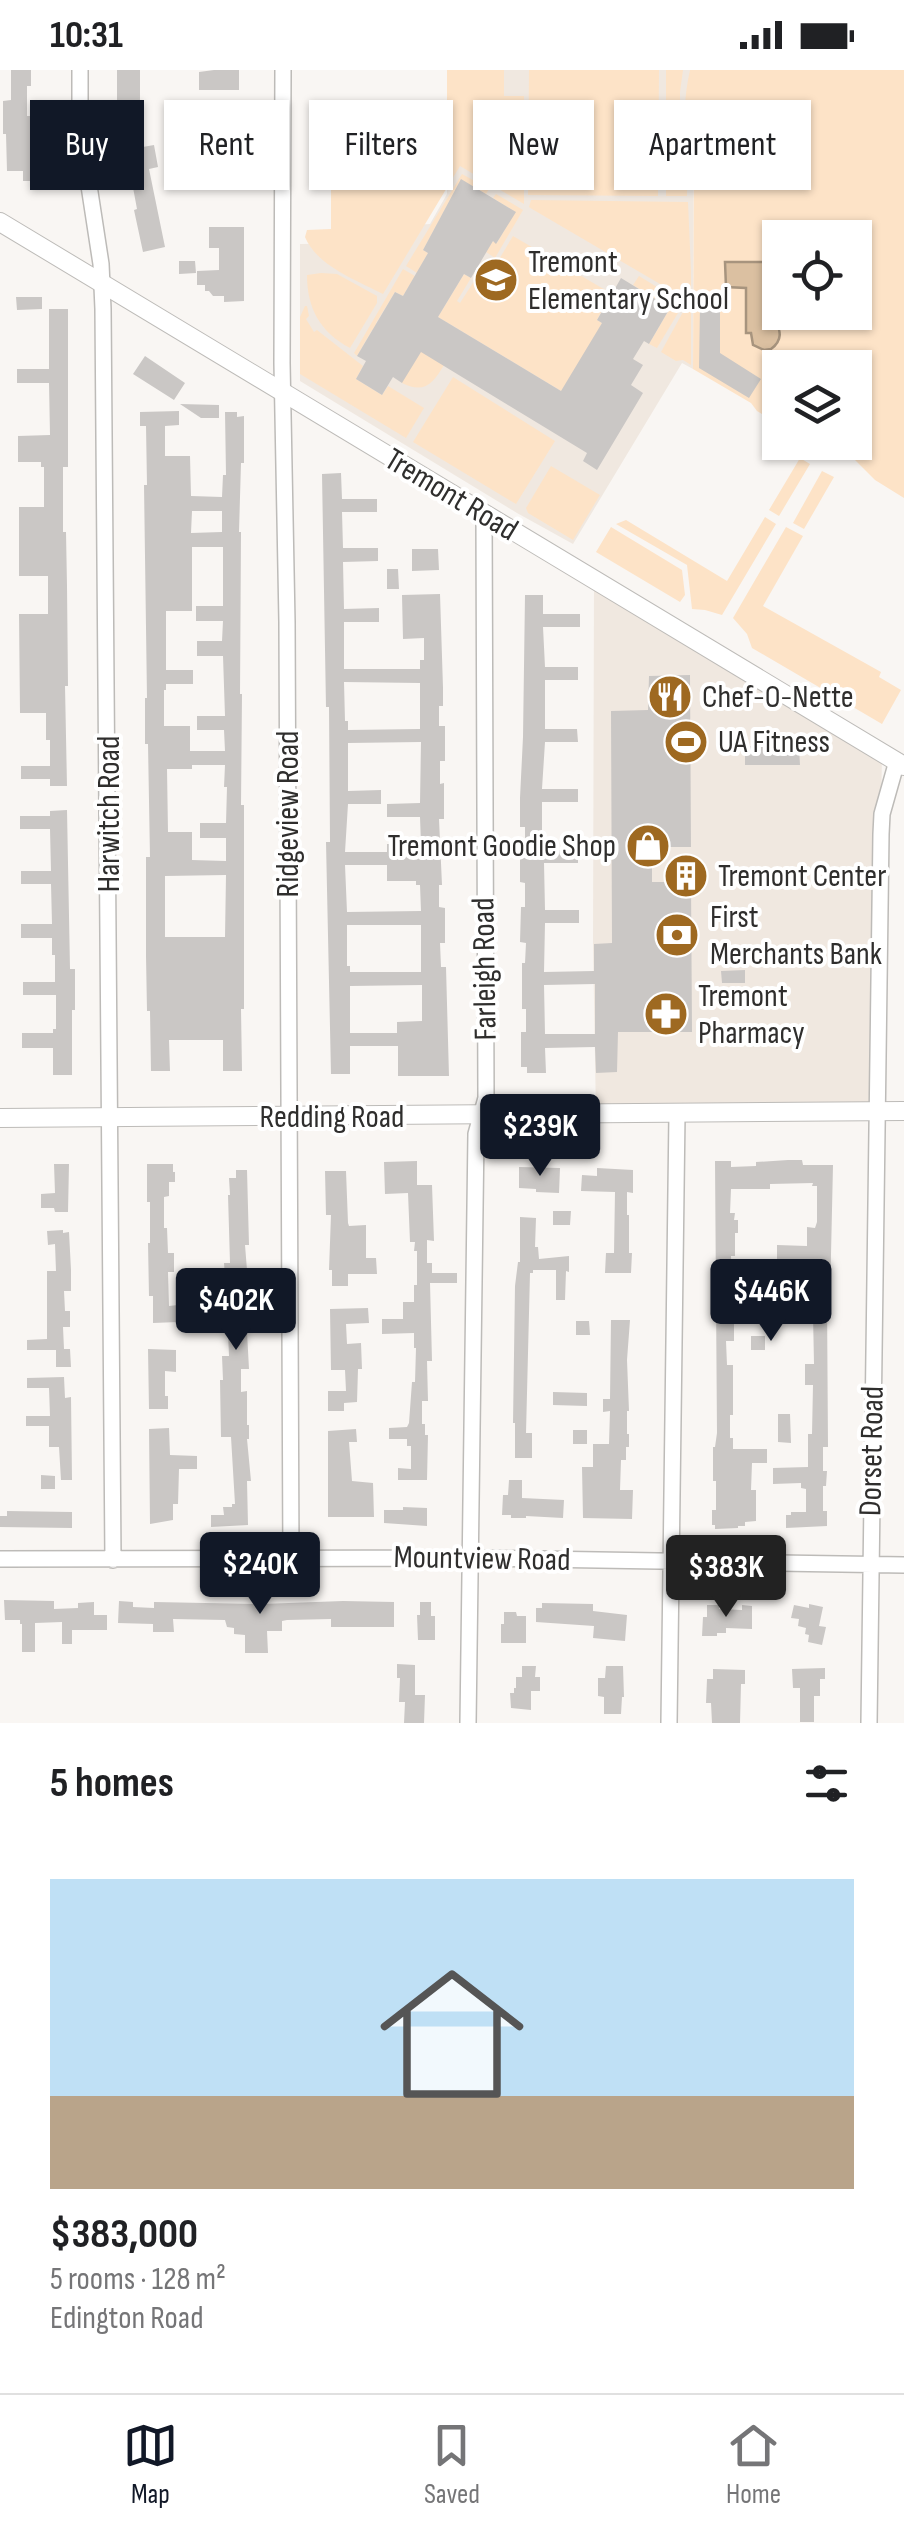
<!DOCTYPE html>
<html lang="en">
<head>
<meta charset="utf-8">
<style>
  :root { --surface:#fff; --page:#f2f2f2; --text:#202124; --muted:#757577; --line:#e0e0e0; --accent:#111827 }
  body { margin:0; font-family:"Sofia Sans Condensed",sans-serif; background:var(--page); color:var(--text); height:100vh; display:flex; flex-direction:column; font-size:38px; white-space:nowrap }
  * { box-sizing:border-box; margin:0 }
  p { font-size:32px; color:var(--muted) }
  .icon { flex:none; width:55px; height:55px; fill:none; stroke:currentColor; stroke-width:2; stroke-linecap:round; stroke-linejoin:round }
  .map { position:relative; height:1653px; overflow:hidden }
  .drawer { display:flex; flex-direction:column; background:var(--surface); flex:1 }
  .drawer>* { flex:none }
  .guide { position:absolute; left:30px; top:30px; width:845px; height:90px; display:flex; gap:20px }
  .controls { position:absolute; left:762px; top:150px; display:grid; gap:20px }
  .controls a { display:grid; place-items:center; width:110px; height:110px; border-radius:0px; background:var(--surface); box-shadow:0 2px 8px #0004; font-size:50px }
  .price { position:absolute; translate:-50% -85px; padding:0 22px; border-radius:10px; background:var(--accent); color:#fff; font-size:32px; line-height:65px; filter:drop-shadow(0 2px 5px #0008) }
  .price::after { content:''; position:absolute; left:50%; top:60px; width:30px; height:22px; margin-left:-15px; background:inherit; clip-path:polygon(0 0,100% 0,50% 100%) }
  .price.selected { background:#222; color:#fff }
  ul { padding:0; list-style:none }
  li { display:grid; align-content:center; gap:20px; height:530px; padding:0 50px }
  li+li { border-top:2px solid var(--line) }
  li span { display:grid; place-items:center; height:310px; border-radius:0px; color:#555 }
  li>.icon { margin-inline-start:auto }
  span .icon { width:180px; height:180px; fill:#fffc; stroke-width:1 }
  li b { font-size:42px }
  h2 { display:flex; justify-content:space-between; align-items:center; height:120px; padding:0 50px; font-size:42px }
  .tag { padding:0 35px; border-radius:0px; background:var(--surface); box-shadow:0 2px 8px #0004; font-size:35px; line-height:90px }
  .tag.selected { background:var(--accent); color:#fff }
  .status { display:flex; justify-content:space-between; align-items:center; height:70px; padding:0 50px; background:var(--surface); direction:ltr }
  .status svg { height:28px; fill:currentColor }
  .tab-bar { display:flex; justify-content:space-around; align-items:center; height:140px; border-top:2px solid var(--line); background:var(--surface); font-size:28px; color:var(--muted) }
  .tab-bar a { display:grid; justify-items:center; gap:5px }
  .tab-bar .selected { color:var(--accent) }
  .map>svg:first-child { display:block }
</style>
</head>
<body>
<div class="status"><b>10:31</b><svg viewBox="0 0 49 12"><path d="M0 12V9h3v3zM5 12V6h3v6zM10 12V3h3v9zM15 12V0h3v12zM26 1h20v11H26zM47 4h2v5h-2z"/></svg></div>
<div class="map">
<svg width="904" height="1653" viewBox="0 0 904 1653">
  <rect width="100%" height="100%" fill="#f9f6f3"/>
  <path fill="#f0e8e0" d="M447 0H694L693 299 682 293 573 474 517 443 300 311V174L375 173 394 156 430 154 447 124Z
    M594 511 882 681 877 1042 596 1045 593 874Z"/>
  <path fill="#fde3c7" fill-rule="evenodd" d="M447 0H504V26H524V134L460 96 383 224C356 210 317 196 305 167L307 160 331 159V31H447Z
    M529 0H659L658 126 528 125Z
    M666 0H683L680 22V50L682 65 688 76 687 126H666Z
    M690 0H904V428L875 410 844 379 834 373 855 372V298H780V355L757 341 751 333 693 299 694 77C682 51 684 28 690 0ZM780 168H855V242H780Z
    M462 104 489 119 486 124 461 110 423 180 428 183 417 203 406 196Z
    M496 124 523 140 495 188 486 182 493 171 497 173 515 142 493 128Z
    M531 130 688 132 691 201V295L683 290 676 291 661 282 689 231 532 139 529 137Z
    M513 166 607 221 597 238 602 240 597 250 602 253 566 324 438 247 464 204 471 208 457 231 460 233 483 197 492 201Z
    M403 199 415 206 403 226 395 222 376 253 384 266 372 260 357 286 354 283Z
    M321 203 337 204 377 226V233L350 278C320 262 307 238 307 205Z
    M639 206 670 225 665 235 633 215Z
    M676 228 684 233 657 278 649 274Z
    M305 236H307L309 246 306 249 314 262 317 260 363 296 356 309 382 325 388 316 424 338 406 368 300 304V247Z
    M405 272 444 295C433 314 424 324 402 313Z
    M453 307 555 371 516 434 413 372Z
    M800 388 810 394 779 446 769 440Z
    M551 396 600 425 573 470 528 443 526 438Z
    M822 401 834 407 804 459 793 453Z
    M765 447 776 454 722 545 705 540 692 539 687 495 616 454 626 450 727 511Z
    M611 457 682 500 685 525 680 532 596 482Z
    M786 457 803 466 763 536 881 602 879 607 901 620 882 654 752 578 747 564 733 548Z"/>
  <path fill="#dbc0a1" stroke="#a7947e" stroke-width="2.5" d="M725 192H768V221L780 222V233H772C772 251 790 265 771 279L764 280 753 275 751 263H746V218L726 217Z"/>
  <path fill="#cac7c5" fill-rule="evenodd" d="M11 0H31V16H27V46H40V111H23V101H7L6 64H3V31L11 30Z
    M117 0H140V59H117Z
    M214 0H239V20H199V2Z
    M752 47H794L793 77H751Z
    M221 48H243V84H224V68H216L212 65 213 59 221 51Z
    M154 75 158 97 149 99 165 177 143 182 134 140 137 139 126 80Z
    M461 109 516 142 496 174 493 171 471 208 464 204 438 247 561 321 602 253 597 250 621 208 670 238 649 274 644 271 633 289 643 295 631 315 643 323 597 400 583 391 587 383 421 282 402 313 393 307 382 325 356 309 366 291 357 286 395 222 403 226 428 183 423 180Z
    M209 157H244V231L224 232V226H213L209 221H205V215H197V201L219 200V178H209Z
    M179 191H195L196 203 179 204Z
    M16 227H42V239L17 240Z
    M700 235H720V283L761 309 749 328 699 298Z
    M49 239H68V397H63V462H66L67 516 68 616H65L67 716H50V709H21V696H50V670H46V643H20L19 544H48V506H19V437H44V397H41V392H18V366L50 365 49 313H17V299H49Z
    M145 286 185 313 174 330 133 304Z
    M180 334 219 335V348H201Z
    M179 341V355L165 356V386H190L191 426 222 427 223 405H226L225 342H237V347L244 346V393H241L239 462H241L240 624H242L241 735H244V939H241L242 1001H223V970H169L170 1001H151L150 941H147L146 886V787H150L148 674H145V628H147L144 415H147L146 356H140V342ZM192 441H222V462L191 463ZM192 477H223V536H196V551H223L222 571H197V586H223L225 646H197V660H224L225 681H190V656H164V620H166V614H193V600H166V541H192ZM192 695H225L224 717H227L226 753H200V768H226V791L192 790V762H168L167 699H192ZM226 805 225 867H165V806Z
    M341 403 342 429H377V442H342L343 478H378V491L343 492 344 539 379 538V552H344V599H420V590H424V568L403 569 402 525 440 524 443 618V636H439V656H445V691H440V714L444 713V749H439L442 815H439V837L445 838V873H440L441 897H446L449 1006H398V976H350V1004H331L327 819 326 772H330L329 637H326L322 404ZM344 612 420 613V659L348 660V651H345ZM421 672 420 733 387 734V747H420L421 774H387V782H345L348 734H381V720L348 721V673ZM345 795H387V811H416V815H420L421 841 347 842ZM347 855H421V902H350V896H347ZM422 915V951L397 952V963H350V916Z
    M412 479H438L439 500 412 501Z
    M387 499H398L399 519H387Z
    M525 525H543V544H580V557H543L545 597H578V610H545V659H577L578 672H545L542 719H578V732H542V771H544V780H578V793H544L545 840H579V853H545L544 902 594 901V874L612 873 611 641 648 640 649 606 690 605 691 777H652V812H691L692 962H618L617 1002 596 1003 595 977 545 978 546 1003H527V997H521V962H526V939H522V893H525L526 873 520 872 521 837H525V813L520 812V777H525V757H520V728L523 667ZM595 914V964H545L544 915Z
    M745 676 799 677 800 695H745Z
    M67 740 70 899H75V940H72V1005H53V978H22V963H53V959H56V925H23V912H55V885H52V868H21V854H52L51 814H21V801H51L50 759H20V746H50V741Z
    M745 900V913H722L721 901Z
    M788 1090H802L803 1095H833L830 1230H827L828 1377H823V1401H827L826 1416H823V1441H827V1456L786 1458V1445H791V1442H806V1419L801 1418V1413L773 1414V1398L808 1397V1364H812L813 1315H805V1294H814L813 1244H810V1206H800L799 1189H777V1175L807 1176V1157L815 1158 817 1152V1116H812L813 1113 770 1114V1119H731L730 1143H735L734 1150H738V1163H735V1186H731L732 1223H747V1236H737V1243H734V1271H721H726L727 1295H733V1345H730V1368H733V1379H767V1393H752L751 1420H756V1451L745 1452V1456H738V1458L715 1459V1455H712V1440H716V1411H713V1377H715L717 1363 715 1091H731V1097L756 1096V1092Z
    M417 1091V1115H432L434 1171 427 1170V1193H432V1203H457V1213H430L432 1291H427L428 1331H422V1354H425V1365H428L427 1410H398V1398L411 1399V1376H407V1369H389V1358L407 1357 409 1353 412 1312H415L416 1278H414V1263L382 1264V1249H403V1232H414V1215H417V1181H414L415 1172H410L408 1123 385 1124 384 1092Z
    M54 1094H69L68 1142H55L54 1138H41V1124L55 1123Z
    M147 1094H173V1102H175V1112H169V1126L164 1127V1158H167L168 1183H174V1202H168L169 1236 178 1235V1252L153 1253V1226H149L148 1173H150V1132H147Z
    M519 1097 560 1098 559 1123 536 1122V1119L519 1118Z
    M597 1098 633 1100V1123L627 1122V1145H629V1183H632L631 1203H605L606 1183H614L615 1122 581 1121 582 1105 597 1106Z
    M236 1100H247L249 1175H245L249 1225H245L249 1299H241V1322L247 1321V1355H249V1369H247L251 1411H247L248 1455 211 1457V1445H224L223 1437H232V1434H235L231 1367H221L220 1310H223L222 1286H229L228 1262 227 1257H213V1246H228L224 1193H230L228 1125H230L229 1108H236Z
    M325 1101H346L348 1153 349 1156 366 1155V1188H376L377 1204H348V1216H332V1200H329L331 1145H326Z
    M553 1141H571L570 1155H553Z
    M520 1147 536 1148 535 1177H538L539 1189 569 1186V1202L566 1201 565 1230H556V1200H533V1203H530L526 1363H532V1388H515V1353H513L515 1216 518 1192H520Z
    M63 1160V1163L69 1162 71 1200V1221H64L65 1241H70V1257H63L64 1279H70L71 1297H56V1280H27V1270L47 1269V1201H56L55 1174 48 1175 47 1161Z
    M754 1212H767V1226H754Z
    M368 1238 369 1253 346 1254 347 1274 361 1273 362 1299H358L357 1332 344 1333V1341H328V1321H346L345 1300H331L330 1239Z
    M611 1250H630L627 1290 629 1341H627V1364H629V1377H626V1390H621L620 1420H633L632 1449 583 1448 582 1397H593V1374H609L610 1341 603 1342V1329H610Z
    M576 1251H589L590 1265H576Z
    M751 1266H765V1280H751Z
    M148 1279 176 1280V1302L165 1301V1326H168V1339H149Z
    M64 1307 65 1328 71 1327 72 1410H61L59 1377H49V1356H26V1346H50L49 1318H27V1308Z
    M553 1322 587 1323V1336L553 1335Z
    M778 1344H790L791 1373 778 1372Z
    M169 1358 170 1385 197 1386V1399H179L178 1434H173V1450L150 1454 149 1359Z
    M356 1359 357 1372H349L352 1411 373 1413 374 1447H328V1361Z
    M573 1360H587V1374H573Z
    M41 1405 55 1406V1419H41Z
    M509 1410H522V1428L564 1430 563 1448 526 1446V1448H511V1445H502L503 1425H508Z
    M403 1437 427 1438V1456L384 1453V1440H403Z
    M7 1441 72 1442V1458L0 1457V1446H7Z
    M4 1530 54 1531V1539L78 1538V1533L94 1532V1545H107V1560H72V1574H62V1552L35 1553V1582H22V1554H20V1550H5Z
    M119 1531 133 1532V1537L154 1538V1532L262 1534 343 1531 394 1532V1557H331V1549L287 1550 282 1551V1561H267L268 1583H245V1565L234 1564V1558L227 1557 225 1550 173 1549 174 1562H153V1554L118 1553Z
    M420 1532H431V1546H435V1570H418L417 1545H420Z
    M542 1533 593 1534V1541L627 1545 625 1571 593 1568 594 1556 536 1552V1538H542Z
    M809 1534 823 1537 819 1556 826 1557 822 1575 808 1572 809 1565 805 1564 806 1558 798 1556 799 1549 791 1548 794 1535 809 1538Z
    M707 1535H719V1539L742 1540V1535L752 1536V1559L726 1558V1563H717V1566H702L703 1547H707Z
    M504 1542H516L517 1546H526V1573H501V1554H504Z
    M397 1594 415 1595V1625H425L424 1653H404L405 1632H399L400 1608H397Z
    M522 1596H536L535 1607H540V1621H531V1640L511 1638 510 1623H514V1618H516V1607H522Z
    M606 1596H623L624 1627H622L621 1644H604V1627L598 1626V1608H605Z
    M825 1598V1609H820V1626H814V1652H800V1618H793L792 1599Z
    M713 1599 745 1600V1614H741L740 1653H712L711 1633H706L707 1609H713Z"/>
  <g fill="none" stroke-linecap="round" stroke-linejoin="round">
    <defs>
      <path id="minor" d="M80 0V57L101 194 103 239 113 1490
        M283 0 282 293 287 552 291 1489
        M0 1489 471 1488 904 1495
        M468 1653 476 1064 486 1028 484 444
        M669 1653 677 1044
        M869 1653 881 764 882 744 897 691"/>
      <path id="major" d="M0 152 904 696
        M0 1048 904 1041"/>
    </defs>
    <use href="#minor" stroke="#bdbbb8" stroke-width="18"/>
    <use href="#major" stroke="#bdbbb8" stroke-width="20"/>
    <use href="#minor" stroke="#fff" stroke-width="15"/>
    <use href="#major" stroke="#fff" stroke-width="18"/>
  </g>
  <defs>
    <symbol id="school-disc" viewBox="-11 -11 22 22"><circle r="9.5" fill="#9e6921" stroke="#fff"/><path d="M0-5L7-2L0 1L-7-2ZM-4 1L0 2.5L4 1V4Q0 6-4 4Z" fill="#fff"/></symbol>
    <symbol id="restaurant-disc" viewBox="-11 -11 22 22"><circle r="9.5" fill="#9e6921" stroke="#fff"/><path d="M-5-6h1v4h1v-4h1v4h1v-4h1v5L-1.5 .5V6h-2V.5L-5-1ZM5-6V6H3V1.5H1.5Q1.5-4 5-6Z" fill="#fff"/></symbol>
    <symbol id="stadium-disc" viewBox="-11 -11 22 22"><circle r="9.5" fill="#9e6921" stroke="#fff"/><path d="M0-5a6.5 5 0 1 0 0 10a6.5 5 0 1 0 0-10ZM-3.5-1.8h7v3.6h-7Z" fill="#fff"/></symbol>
    <symbol id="shop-disc" viewBox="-11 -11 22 22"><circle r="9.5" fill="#9e6921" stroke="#fff"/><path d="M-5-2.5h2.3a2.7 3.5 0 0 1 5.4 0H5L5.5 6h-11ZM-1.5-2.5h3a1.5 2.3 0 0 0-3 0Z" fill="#fff"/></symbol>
    <symbol id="building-disc" viewBox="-11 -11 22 22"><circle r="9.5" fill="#9e6921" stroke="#fff"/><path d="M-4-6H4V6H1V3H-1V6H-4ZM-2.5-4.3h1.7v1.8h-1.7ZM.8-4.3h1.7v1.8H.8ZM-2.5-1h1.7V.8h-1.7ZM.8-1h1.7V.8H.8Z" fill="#fff"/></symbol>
    <symbol id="bank-disc" viewBox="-11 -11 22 22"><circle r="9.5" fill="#9e6921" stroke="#fff"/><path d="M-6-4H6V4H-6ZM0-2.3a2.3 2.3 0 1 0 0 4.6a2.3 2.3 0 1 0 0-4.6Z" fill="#fff"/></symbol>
    <symbol id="pharmacy-disc" viewBox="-11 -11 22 22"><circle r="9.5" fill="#9e6921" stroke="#fff"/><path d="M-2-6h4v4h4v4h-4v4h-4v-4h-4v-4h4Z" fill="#fff"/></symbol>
  </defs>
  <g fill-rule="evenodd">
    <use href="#school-disc" x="471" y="185" width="50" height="50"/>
    <use href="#restaurant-disc" x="645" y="602" width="50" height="50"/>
    <use href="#stadium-disc" x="661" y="647" width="50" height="50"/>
    <use href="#shop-disc" x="623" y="751" width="50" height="50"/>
    <use href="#building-disc" x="661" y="781" width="50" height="50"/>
    <use href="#bank-disc" x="652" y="840" width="50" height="50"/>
    <use href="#pharmacy-disc" x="641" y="919" width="50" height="50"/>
  </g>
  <g text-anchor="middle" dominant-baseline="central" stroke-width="8" stroke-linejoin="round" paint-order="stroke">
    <g font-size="32" fill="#2f2e2d" stroke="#fff" text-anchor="start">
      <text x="528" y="192">Tremont<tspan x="528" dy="37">Elementary School</tspan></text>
      <text x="702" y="627">Chef-O-Nette</text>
      <text x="718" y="672">UA Fitness</text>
      <text x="616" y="776" text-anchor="end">Tremont Goodie Shop</text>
      <text x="718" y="806">Tremont Center</text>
      <text x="710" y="847">First<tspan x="710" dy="37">Merchants Bank</tspan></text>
      <text x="698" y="926">Tremont<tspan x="698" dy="37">Pharmacy</tspan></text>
    </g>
    <g font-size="32" fill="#2f2e2d" stroke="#fff">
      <text transform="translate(451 425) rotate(31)">Tremont Road</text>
      <text transform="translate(109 744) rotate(-90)">Harwitch Road</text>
      <text transform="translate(288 744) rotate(-90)">Ridgeview Road</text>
      <text transform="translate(485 899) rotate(-91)">Farleigh Road</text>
      <text x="332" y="1047">Redding Road</text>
      <text transform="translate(872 1381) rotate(-89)">Dorset Road</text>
      <text transform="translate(482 1489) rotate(1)">Mountview Road</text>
    </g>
  </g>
</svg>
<div class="controls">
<a><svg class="icon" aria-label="locate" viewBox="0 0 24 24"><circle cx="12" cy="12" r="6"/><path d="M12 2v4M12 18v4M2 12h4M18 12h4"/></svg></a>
<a><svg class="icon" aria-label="layers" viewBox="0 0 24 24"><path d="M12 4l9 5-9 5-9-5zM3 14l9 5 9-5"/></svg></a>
</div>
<b class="price" style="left:540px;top:1109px">$239K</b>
<b class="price" style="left:771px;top:1274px">$446K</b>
<b class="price" style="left:236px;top:1283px">$402K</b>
<b class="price" style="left:260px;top:1547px">$240K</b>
<b class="price selected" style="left:726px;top:1550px">$383K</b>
<div class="guide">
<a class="tag selected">Buy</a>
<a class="tag">Rent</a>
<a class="tag">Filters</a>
<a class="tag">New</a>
<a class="tag">Apartment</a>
</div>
</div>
<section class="drawer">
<h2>5 homes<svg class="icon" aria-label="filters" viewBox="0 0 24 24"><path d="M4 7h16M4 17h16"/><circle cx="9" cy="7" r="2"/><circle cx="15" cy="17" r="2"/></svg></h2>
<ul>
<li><span style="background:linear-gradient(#bfe0f5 70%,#b9a48a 0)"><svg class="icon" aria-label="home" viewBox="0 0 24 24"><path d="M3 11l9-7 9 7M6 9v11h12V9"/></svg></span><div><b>$383,000</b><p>5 rooms · 128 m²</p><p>Edington Road</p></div></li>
</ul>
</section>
<nav class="tab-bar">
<a class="selected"><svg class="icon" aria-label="map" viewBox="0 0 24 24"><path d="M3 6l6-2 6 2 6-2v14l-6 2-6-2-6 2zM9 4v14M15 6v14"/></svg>Map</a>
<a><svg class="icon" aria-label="saved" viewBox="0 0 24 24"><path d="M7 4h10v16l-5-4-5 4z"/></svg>Saved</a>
<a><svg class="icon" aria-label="home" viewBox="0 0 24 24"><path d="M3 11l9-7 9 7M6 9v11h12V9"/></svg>Home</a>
</nav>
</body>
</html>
